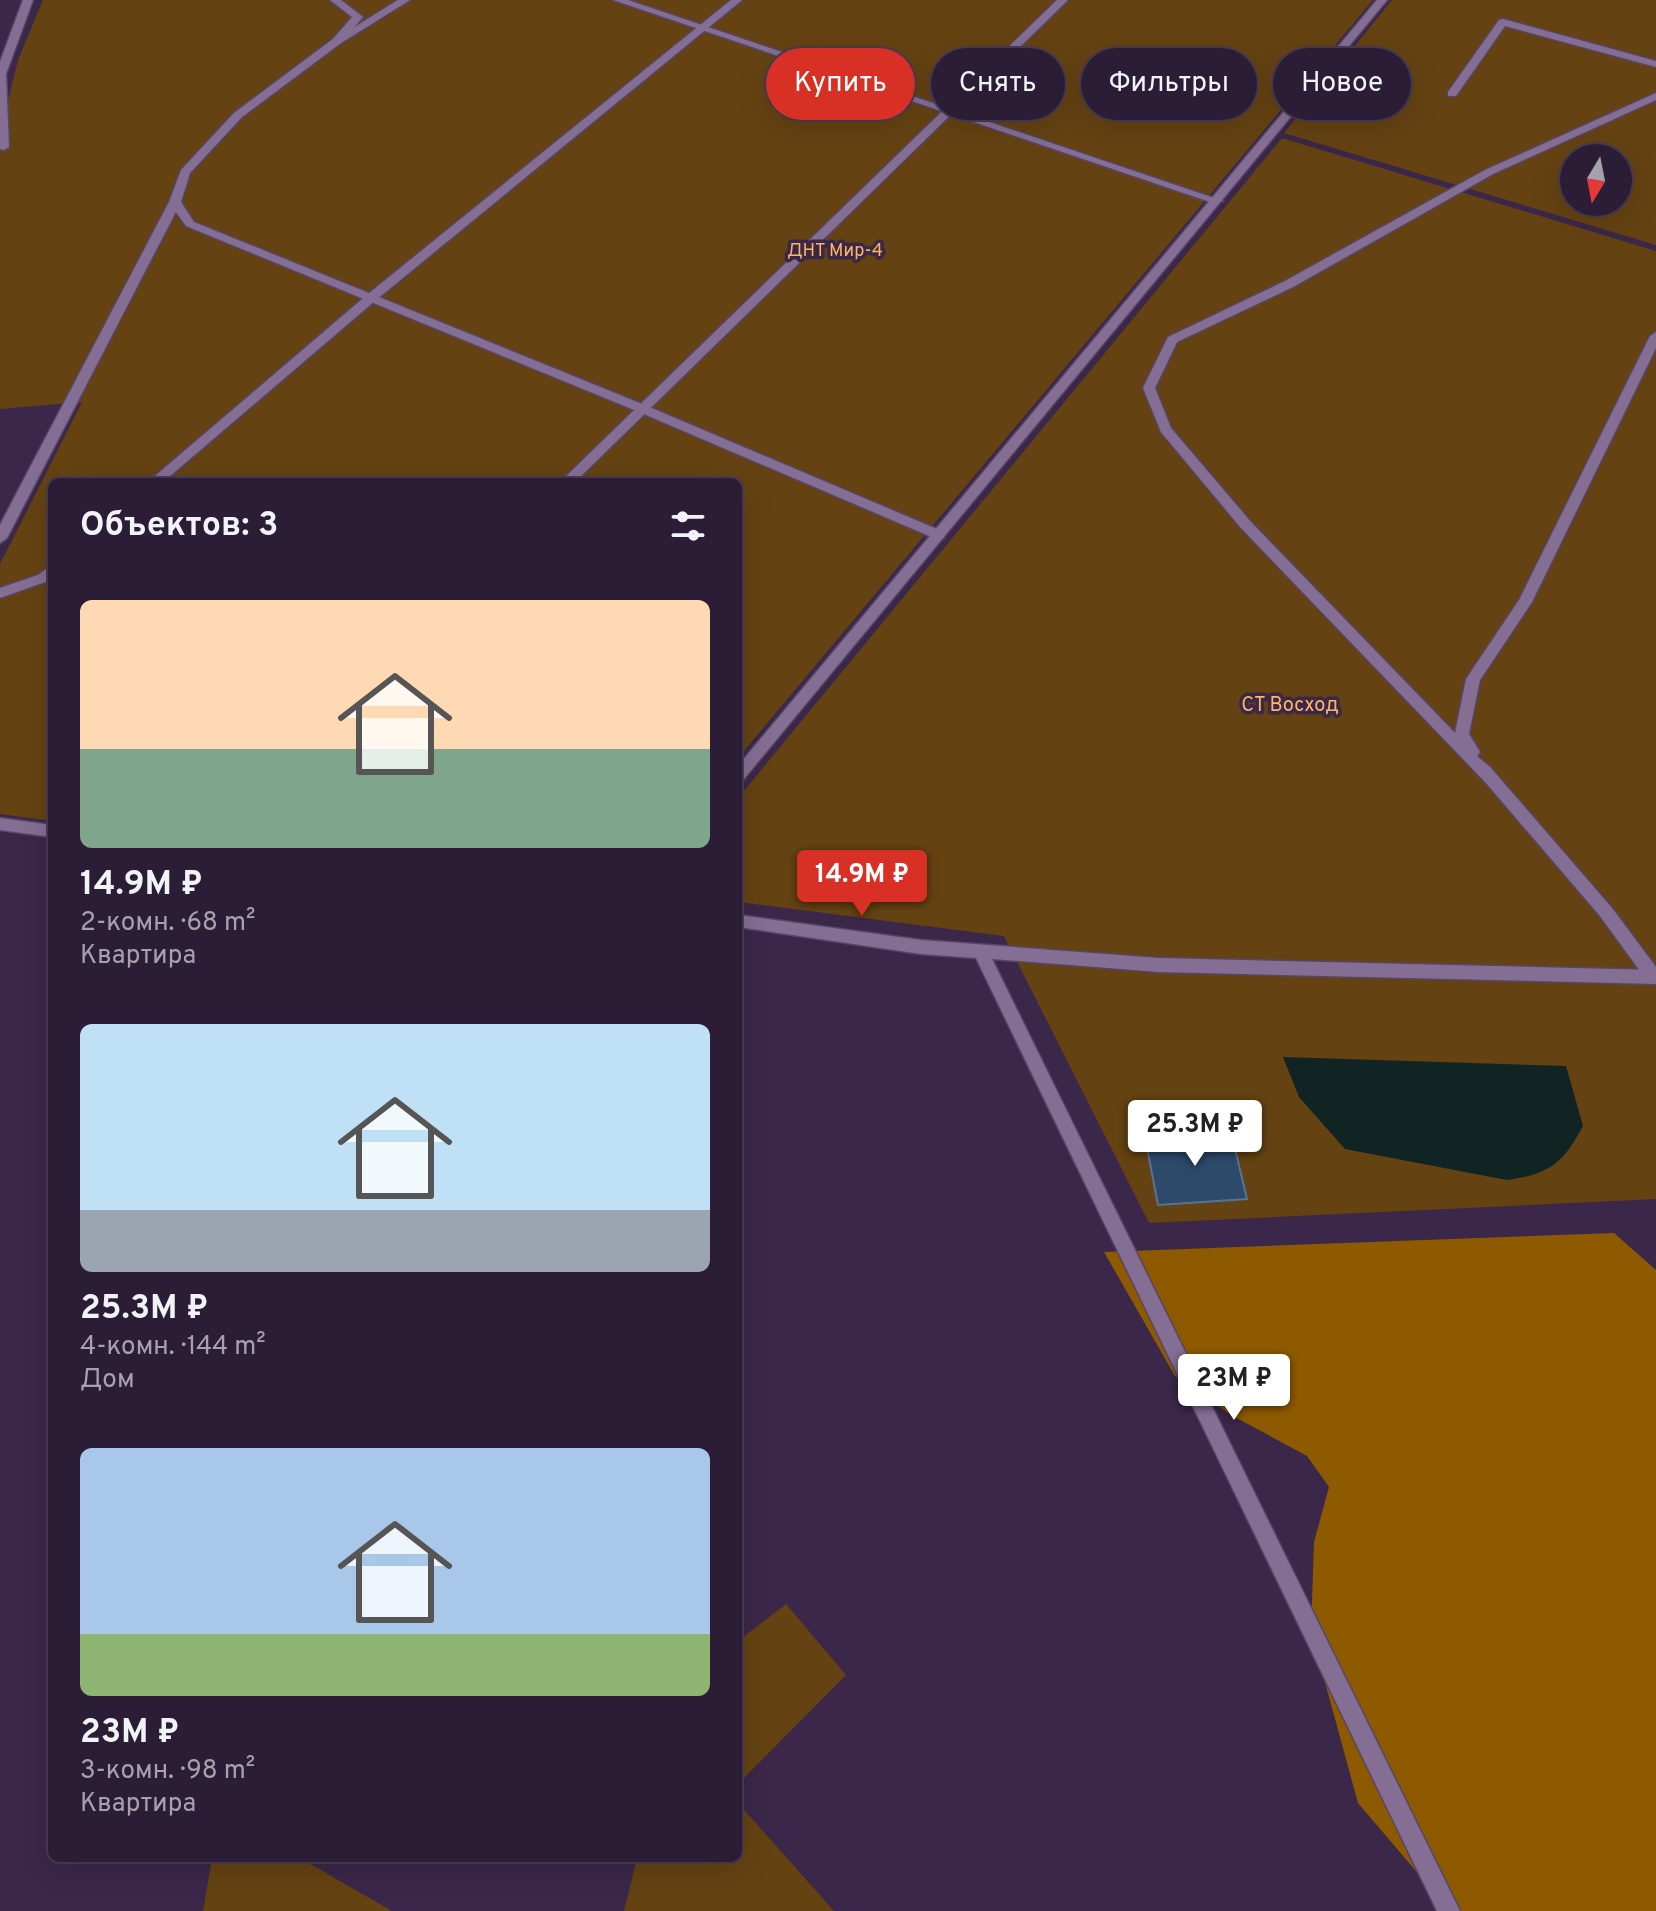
<!DOCTYPE html>
<html lang="ru">
<head>
<meta charset="utf-8">
<style>
  :root { --surface:#2c1d37; --page:#34263f; --text:#f1f3f6; --muted:#a6a2ad; --line:#483b52; --accent:#d93025 }
  body { margin:0; font-family:Overpass,sans-serif; background:var(--page); color:var(--text); height:100vh; display:flex; flex-direction:column; font-size:30px; white-space:nowrap }
  * { box-sizing:border-box; margin:0 }
  p { font-size:26px; color:var(--muted) }
  .icon { flex:none; width:44px; height:44px; fill:none; stroke:currentColor; stroke-width:2; stroke-linecap:round; stroke-linejoin:round }
  .map { position:relative; flex:1; overflow:hidden }
  .sheet { position:absolute; left:48px; top:478px; width:694px; height:1384px; display:flex; flex-direction:column; background:var(--surface); border-radius:12px; box-shadow:0 8px 32px #0002,0 0 0 2px var(--line) }
  .sheet>* { flex:none }
  .top-card { position:absolute; left:766px; top:48px; width:760px; height:72px; display:flex; gap:16px }
  .needle { width:52px; rotate:190deg }
  .buttons { position:absolute; left:1560px; top:144px; display:grid; gap:16px }
  .buttons a { display:grid; place-items:center; width:72px; height:72px; border-radius:50%; background:var(--surface); box-shadow:0 8px 32px #0002,0 0 0 2px var(--line); font-size:40px }
  .price { position:absolute; translate:-50% -68px; padding:0 18px; border-radius:8px; background:#fff; color:#222; font-size:26px; line-height:52px; filter:drop-shadow(0 2px 4px #0008) }
  .price::after { content:''; position:absolute; left:50%; top:48px; width:24px; height:18px; margin-left:-12px; background:inherit; clip-path:polygon(0 0,100% 0,50% 100%) }
  .price.selected { background:var(--accent); color:#fff }
  ul { padding:0; list-style:none }
  li { display:grid; align-content:center; gap:16px; height:424px; padding:0 32px }
  li span { display:grid; place-items:center; height:248px; border-radius:12px; color:#555 }
  li>.icon { margin-inline-start:auto }
  span .icon { width:144px; height:144px; fill:#fffc; stroke-width:1 }
  li b { font-size:34px }
  h2 { display:flex; justify-content:space-between; align-items:center; height:96px; padding:0 32px; font-size:34px }
  .tag { padding:0 28px; border-radius:36px; background:var(--surface); box-shadow:0 8px 32px #0002,0 0 0 2px var(--line); font-size:28px; line-height:72px }
  .tag.selected { background:var(--accent); color:#fff }
  .map>svg:first-child { display:block }
</style>
</head>
<body>
<div class="map">
<svg width="1656" height="1911" viewBox="0 0 1656 1911">
  <rect width="100%" height="100%" fill="#3b2749"/>
  <path fill="#644212" fill-rule="evenodd" d="M43 0H1373L738 758V482H52V821L0 814V564L82 402 0 409V133L18 60Z
    M1392 0H1656V245L1284 133ZM1574 158H1618V202H1574Z
    M1282 138 1656 251V1199L1149 1223 1004 936 738 902V798Z
    M786 1604 846 1675 738 1784V1641Z
    M738 1803 834 1911H624L637 1858H738Z
    M212 1858H300L392 1911H203Z"/>
  <path fill="#8e5a00" d="M1614 1233 1656 1270V1911H1450L1358 1803 1311 1631 1314 1542 1329 1487 1307 1456 1231 1415 1175 1376 1104 1252Z"/>
  <path fill="#0f2423" d="M1283 1057 1566 1066 1583 1126C1563 1163 1550 1174 1507 1180L1345 1149 1299 1097Z"/>
  <path fill="#2d4a6a" stroke="#557495" stroke-width="2" d="M1231 1132 1247 1199 1158 1205 1145 1137Z"/>
  <g fill="none" stroke-linecap="round" stroke-linejoin="round">
    <defs>
      <path id="service" d="M23 0H33L6 74 9 147 4 150 0 149V62Z
        M398 0H410L341 43 332 41Z
        M731 0H742L376 300 163 482H148L368 294Z
        M1057 0H1068L575 482H560Z
        M1377 0H1387L743 780 738 782V766Z
        M1503 19 1656 61V67L1505 26 1456 96H1448V92L1499 20Z
        M1656 93V100L1493 174 1293 287 1177 342 1155 388 1171 428 1251 522 1455 733 1466 679 1519 600 1650 336 1656 332V348L1532 602 1480 680 1469 734 1480 752 1477 756 1490 767 1612 908 1656 967 1654 984 1648 982 1600 916 1486 783 1241 528 1161 432 1143 388 1168 337 1285 281 1485 170Z
        M175 199 181 202 7 538 0 543V525L169 202Z
        M52 565V578L48 581 0 598V588L38 575Z"/>
      <path id="minor" d="M330 0H341L363 17 341 43 242 117 190 173 181 202 194 222 647 406 944 532V538H934L639 412 186 226 169 202 181 170 234 113 333 39 352 17Z
        M613 0H628L1223 201 1213 203Z
        M0 818 52 825V837L0 830Z
        M738 915 921 940 1159 958 1656 970V984L1159 972 992 959 1460 1911H1437L976 958 921 954 738 927Z"/>
    </defs>
    <use href="#service" stroke="#574565" stroke-width="3"/>
    <use href="#minor" stroke="#574565" stroke-width="3"/>
    <use href="#service" fill="#846e94" fill-rule="evenodd"/>
    <use href="#minor" fill="#846e94" fill-rule="evenodd"/>
  </g>
  <g text-anchor="middle" dominant-baseline="central" stroke-width="7" stroke-linejoin="round" paint-order="stroke">
    <g font-size="18" fill="#fdb75c" stroke="#3b2749">
      <text x="835" y="251">ДНТ Мир-4</text>
    </g>
    <g font-size="20" fill="#fdb75c" stroke="#3b2749">
      <text x="1290" y="706">СТ Восход</text>
    </g>
  </g>
</svg>
<div class="buttons">
<a><svg class="needle" viewBox="-14 -14 28 28"><path d="M0-13l5 13h-10z" fill="#e53935"/><path d="M0 13l5-13h-10z" fill="#a6a2ad"/></svg></a>
</div>
<b class="price selected" style="left:862px;top:918px">14.9M ₽</b>
<b class="price" style="left:1195px;top:1168px">25.3M ₽</b>
<b class="price" style="left:1234px;top:1422px">23M ₽</b>
<div class="top-card">
<a class="tag selected">Купить</a>
<a class="tag">Снять</a>
<a class="tag">Фильтры</a>
<a class="tag">Новое</a>
</div>
<section class="sheet">
<h2>Объектов: 3<svg class="icon" aria-label="filters" viewBox="0 0 24 24"><path d="M4 7h16M4 17h16"/><circle cx="9" cy="7" r="2"/><circle cx="15" cy="17" r="2"/></svg></h2>
<ul>
<li><span style="background:linear-gradient(#ffd9b3 60%,#7fa58c 0)"><svg class="icon" aria-label="home" viewBox="0 0 24 24"><path d="M3 11l9-7 9 7M6 9v11h12V9"/></svg></span><div><b>14.9M ₽</b><p>2-комн. · 68 m²</p><p>Квартира</p></div></li>
<li><span style="background:linear-gradient(#bfe0f5 75%,#9aa5b1 0)"><svg class="icon" aria-label="home" viewBox="0 0 24 24"><path d="M3 11l9-7 9 7M6 9v11h12V9"/></svg></span><div><b>25.3M ₽</b><p>4-комн. · 144 m²</p><p>Дом</p></div></li>
<li><span style="background:linear-gradient(#a9c7e8 75%,#8fb573 0)"><svg class="icon" aria-label="home" viewBox="0 0 24 24"><path d="M3 11l9-7 9 7M6 9v11h12V9"/></svg></span><div><b>23M ₽</b><p>3-комн. · 98 m²</p><p>Квартира</p></div></li>
</ul>
</section>
</div>
</body>
</html>
